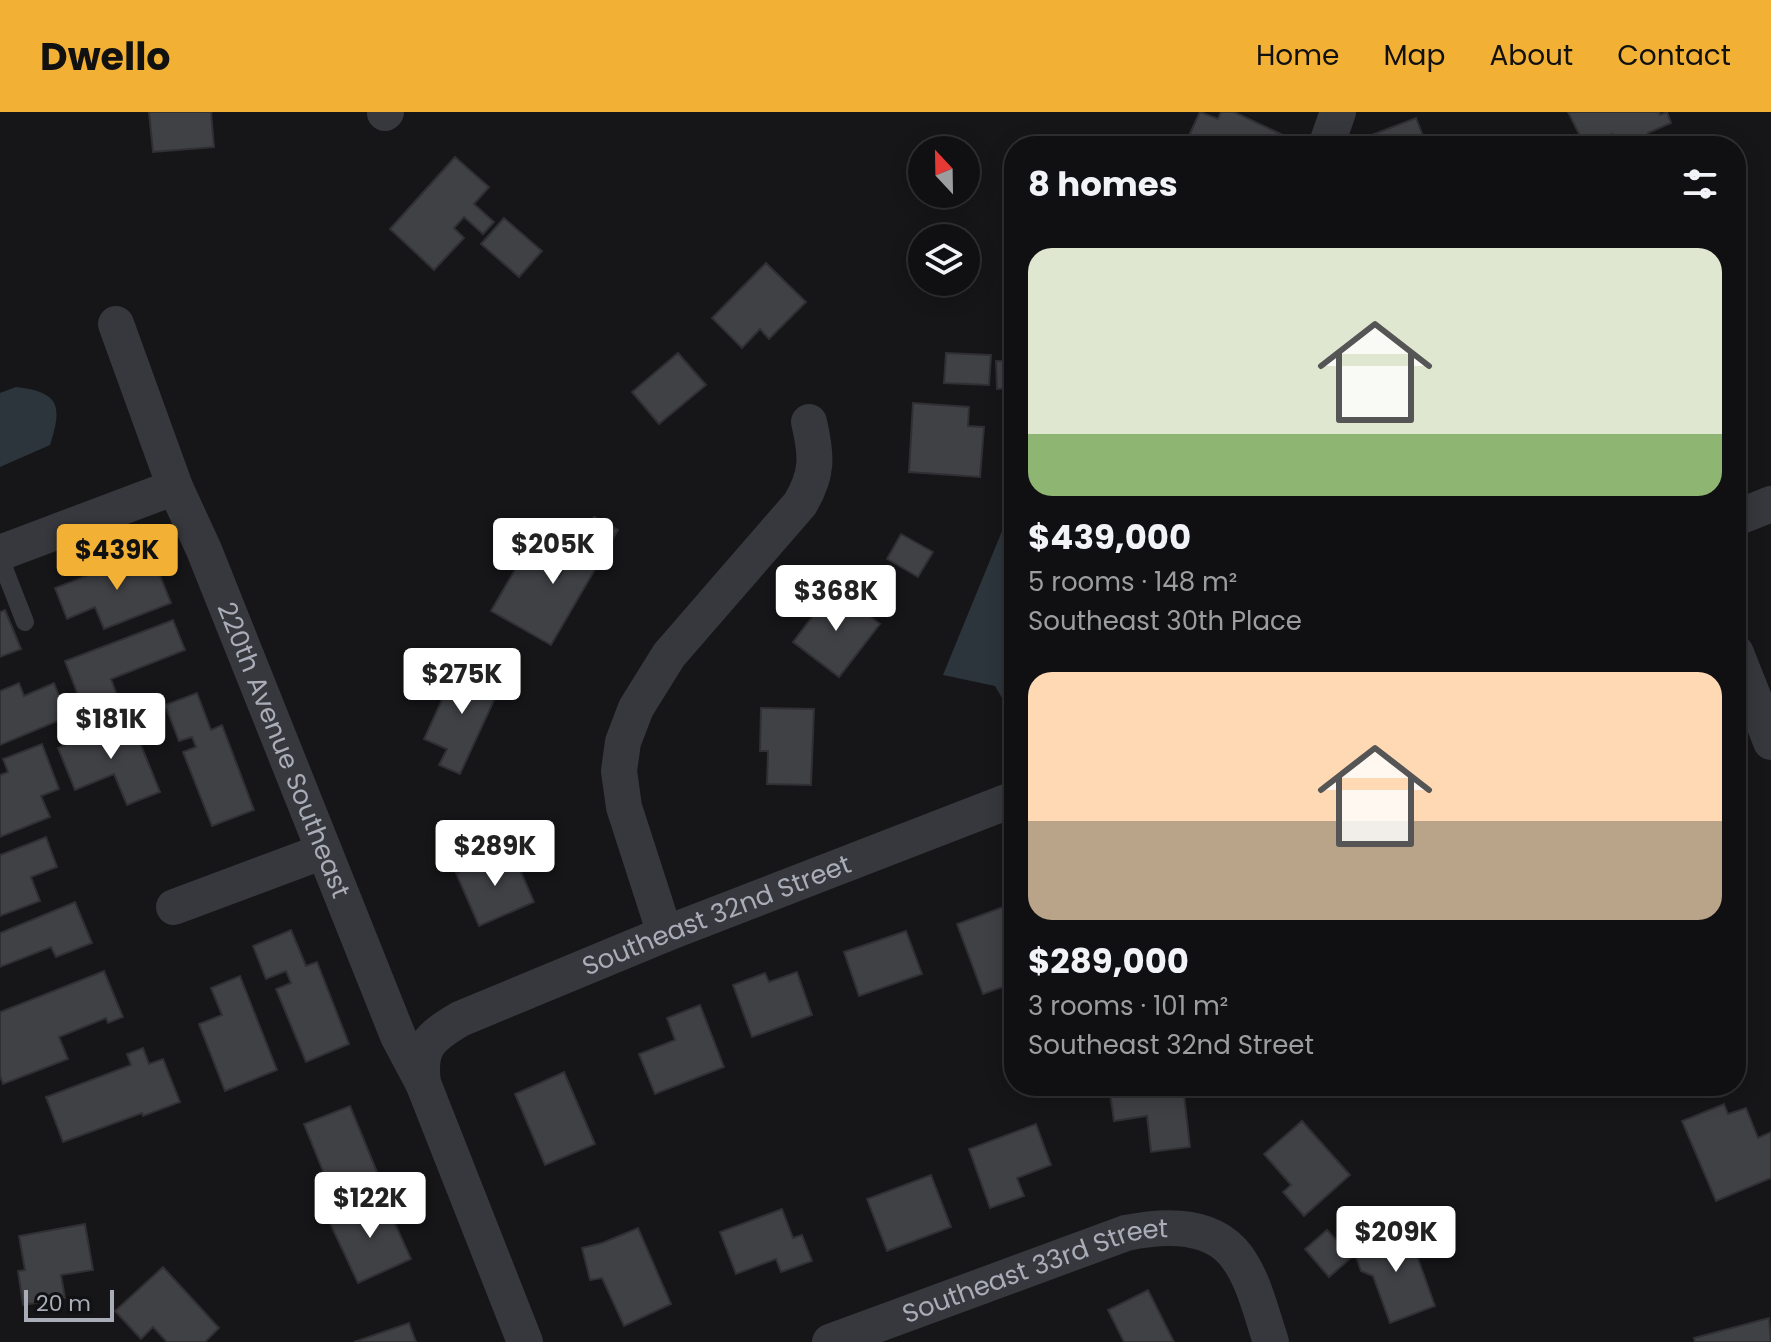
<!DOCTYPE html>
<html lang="en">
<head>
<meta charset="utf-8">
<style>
  :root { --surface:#101012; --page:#19191b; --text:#f1f3f6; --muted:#9c9d9f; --line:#303032; --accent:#f2b134 }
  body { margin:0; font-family:Poppins,sans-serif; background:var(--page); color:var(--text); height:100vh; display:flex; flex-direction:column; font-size:30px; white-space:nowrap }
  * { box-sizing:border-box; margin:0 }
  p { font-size:26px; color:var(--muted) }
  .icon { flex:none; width:44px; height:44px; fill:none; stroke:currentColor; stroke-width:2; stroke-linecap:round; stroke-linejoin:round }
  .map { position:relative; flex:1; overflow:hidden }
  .sheet { position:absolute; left:1004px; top:24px; width:742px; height:960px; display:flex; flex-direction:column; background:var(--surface); border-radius:32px; box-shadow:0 4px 20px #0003,0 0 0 2px var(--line) }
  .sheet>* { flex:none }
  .needle { width:52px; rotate:338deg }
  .buttons { position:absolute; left:908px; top:24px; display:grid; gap:16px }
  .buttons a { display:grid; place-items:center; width:72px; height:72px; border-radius:50%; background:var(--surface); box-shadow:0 4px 20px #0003,0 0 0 2px var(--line); font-size:40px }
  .scale { position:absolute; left:24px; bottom:20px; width:90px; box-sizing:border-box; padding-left:8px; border:4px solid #a8adb8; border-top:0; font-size:22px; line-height:28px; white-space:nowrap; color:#a8adb8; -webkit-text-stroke:6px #111113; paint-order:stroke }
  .price { position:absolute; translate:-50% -68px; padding:0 18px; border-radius:8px; background:#fff; color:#222; font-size:26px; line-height:52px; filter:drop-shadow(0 2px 4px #0008) }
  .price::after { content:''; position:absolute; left:50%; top:48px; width:24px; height:18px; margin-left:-12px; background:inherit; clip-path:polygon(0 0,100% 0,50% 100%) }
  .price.selected { background:var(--accent); color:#111 }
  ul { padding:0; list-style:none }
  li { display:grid; align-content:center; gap:16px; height:424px; padding:0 24px }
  li span { display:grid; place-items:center; height:248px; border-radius:24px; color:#555 }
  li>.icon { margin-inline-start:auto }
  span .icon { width:144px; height:144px; fill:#fffc; stroke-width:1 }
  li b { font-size:34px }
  h2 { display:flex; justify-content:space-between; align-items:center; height:96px; padding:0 24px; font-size:34px }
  header { display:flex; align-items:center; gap:48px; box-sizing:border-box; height:112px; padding:0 40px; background:var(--accent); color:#111 }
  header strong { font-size:38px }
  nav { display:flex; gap:44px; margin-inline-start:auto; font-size:28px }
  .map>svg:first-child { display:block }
</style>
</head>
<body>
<header>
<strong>Dwello</strong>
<nav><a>Home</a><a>Map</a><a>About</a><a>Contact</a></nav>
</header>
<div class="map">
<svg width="1771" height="1230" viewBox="0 0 1771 1230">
  <rect width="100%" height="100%" fill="#161618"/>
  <path fill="#2c353c" d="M16 275C59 280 63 293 50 333L0 355V281Z
    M1002 419 1014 430V589L1002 586 995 574 943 563Z"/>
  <path fill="#404145" stroke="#303034" stroke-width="2" d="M149 0H211L214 35 153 40Z
    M1200 0 1218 7 1221 0H1234L1281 22 1275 34H1184Z
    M1568 0H1659L1660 3 1667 0 1671 11 1648 21 1654 34H1617L1612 22 1585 34Z
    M1416 6 1427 34H1355L1353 30Z
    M455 45 489 75 474 92 494 110 483 122 464 105 454 116 464 126 434 158 390 117Z
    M504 106 542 139 519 165 481 132Z
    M766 151 806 190 769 227 760 217 742 236 712 206Z
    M678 241 706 273 659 312 632 280Z
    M946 241 991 243 989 273 944 271Z
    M996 249H1014V276L997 277Z
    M913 291 969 295 968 314 984 315 980 365 909 360Z
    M594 405 618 418 551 533 491 499 523 444 559 465Z
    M901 422 933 440 918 465 887 447Z
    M150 439 171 491 104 517 95 495 67 507 55 476Z
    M834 476 880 512 839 565 793 530Z
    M5 498 21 537 0 545V500Z
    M173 508 185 538 111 567 120 592 86 604 65 549Z
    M458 553 501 573 460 662 439 653 447 637 424 627Z
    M19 571 24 584 54 571 67 605 0 633V579Z
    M197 581 211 618 222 613 254 698 212 714 183 640 196 635 192 625 179 629 165 593Z
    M761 596 814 597 811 673 767 672 768 639H760Z
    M130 606 160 680 127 693 114 662 75 678 58 636Z
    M42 632 59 677 41 684 50 705 0 725V663L8 660 3 647Z
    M46 725 57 755 31 765 40 789 0 804V743Z
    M511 737 534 790 479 814 456 761Z
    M75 790 92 831 56 845 51 835 0 855V821Z
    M1014 791V871L983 882 957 812Z
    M291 818 306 854 317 850 349 932 306 950 276 877 291 871 286 859 266 867 253 834Z
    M906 819 922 862 859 884 844 840Z
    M104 859 123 905 108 911 106 906 59 925 68 947 3 972 0 963V900Z
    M797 860 812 903 752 925 733 873 765 861 769 870Z
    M240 864 277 958 225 979 199 912 222 903 211 876Z
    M700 893 724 955 655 982 639 942 675 928 667 906Z
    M143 936 149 952 163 947 180 990 143 1004 142 1001 63 1030 46 985 131 953 127 942Z
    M564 960 595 1032 545 1053 515 982Z
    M1109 974H1169L1170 985 1184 983 1190 1035 1151 1040 1147 1004 1114 1009Z
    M1724 992 1728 1002 1746 996 1758 1026 1771 1020V1066L1716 1089 1682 1009Z
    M350 994 377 1060 331 1079 304 1012Z
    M1302 1009 1350 1063 1304 1104 1283 1080 1291 1073 1264 1042Z
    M1036 1012 1051 1053 1017 1066 1024 1084 990 1096 969 1037Z
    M931 1063 951 1115 887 1139 867 1087Z
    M383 1085 411 1147 358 1171 329 1109Z
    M782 1097 793 1126 802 1123 812 1149 781 1160 776 1147 736 1162 720 1120Z
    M85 1112 93 1158 61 1163 65 1186 23 1193 18 1159 25 1158 19 1124Z
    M638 1116 671 1192 624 1214 602 1166 590 1168 582 1136 602 1131Z
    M1407 1116 1435 1194 1390 1211 1373 1164 1361 1159 1353 1136Z
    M1327 1118 1352 1145 1329 1165 1305 1137Z
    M163 1155 219 1216 205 1230H167L153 1215 141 1227 115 1199Z
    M1148 1178 1174 1230H1124L1108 1198Z
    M1769 1206 1771 1230H1695L1694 1226Z
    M409 1211 416 1230H354Z"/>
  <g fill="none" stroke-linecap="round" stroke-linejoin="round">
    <path stroke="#37383d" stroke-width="18" d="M0 446 25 510"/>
    <g stroke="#37383d" stroke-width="36">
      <path d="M385 1 386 0"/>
      <path d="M1326 34 1338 0"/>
      <path id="s1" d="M116 212 175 375 204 438 398 924 423 971"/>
      <path d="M1736 406 1771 392"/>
      <path d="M0 441 175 375"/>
      <path d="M1736 541 1771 630"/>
      <path d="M174 795 324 739"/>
      <path d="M665 822 624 695 619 659 623 630 636 596 669 543 800 392C818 362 817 344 809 310"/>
      <path id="s2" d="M525 1230 423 971C418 934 430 925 460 907L665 822 1014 687"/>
      <path id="s3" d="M830 1230 1126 1121C1160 1114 1206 1111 1232 1139 1253 1162 1261 1201 1271 1230"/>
    </g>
  </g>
  <g text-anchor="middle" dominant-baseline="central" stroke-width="7" stroke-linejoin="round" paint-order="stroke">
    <g font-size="26" fill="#a8adb8" stroke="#111113">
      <text stroke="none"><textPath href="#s1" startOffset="458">220th Avenue Southeast</textPath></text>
      <text stroke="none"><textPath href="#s2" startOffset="636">Southeast 32nd Street</textPath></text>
      <text stroke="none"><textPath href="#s3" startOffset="218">Southeast 33rd Street</textPath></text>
    </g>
  </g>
</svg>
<div class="buttons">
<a><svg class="needle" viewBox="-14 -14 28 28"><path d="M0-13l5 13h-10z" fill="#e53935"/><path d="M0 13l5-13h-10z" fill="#9c9d9f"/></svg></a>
<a><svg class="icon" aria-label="layers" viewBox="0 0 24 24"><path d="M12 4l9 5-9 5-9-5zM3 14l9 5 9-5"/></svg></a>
</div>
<div class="scale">20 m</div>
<b class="price" style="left:553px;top:474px">$205K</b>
<b class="price selected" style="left:117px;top:480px">$439K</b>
<b class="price" style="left:836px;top:521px">$368K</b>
<b class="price" style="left:462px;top:604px">$275K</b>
<b class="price" style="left:111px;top:649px">$181K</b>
<b class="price" style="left:495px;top:776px">$289K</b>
<b class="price" style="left:370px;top:1128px">$122K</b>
<b class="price" style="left:1396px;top:1162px">$209K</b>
<section class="sheet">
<h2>8 homes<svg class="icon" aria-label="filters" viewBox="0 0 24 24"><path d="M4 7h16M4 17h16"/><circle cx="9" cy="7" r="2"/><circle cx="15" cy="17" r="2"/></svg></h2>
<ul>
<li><span style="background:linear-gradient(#dfe7d0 75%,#8fb573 0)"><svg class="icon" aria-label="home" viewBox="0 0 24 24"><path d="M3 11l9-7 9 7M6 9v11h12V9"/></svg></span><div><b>$439,000</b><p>5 rooms · 148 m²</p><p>Southeast 30th Place</p></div></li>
<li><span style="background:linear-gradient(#ffd9b3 60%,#b9a48a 0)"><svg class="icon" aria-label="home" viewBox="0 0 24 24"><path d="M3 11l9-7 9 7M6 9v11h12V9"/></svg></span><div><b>$289,000</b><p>3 rooms · 101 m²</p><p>Southeast 32nd Street</p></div></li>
</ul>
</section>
</div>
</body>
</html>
